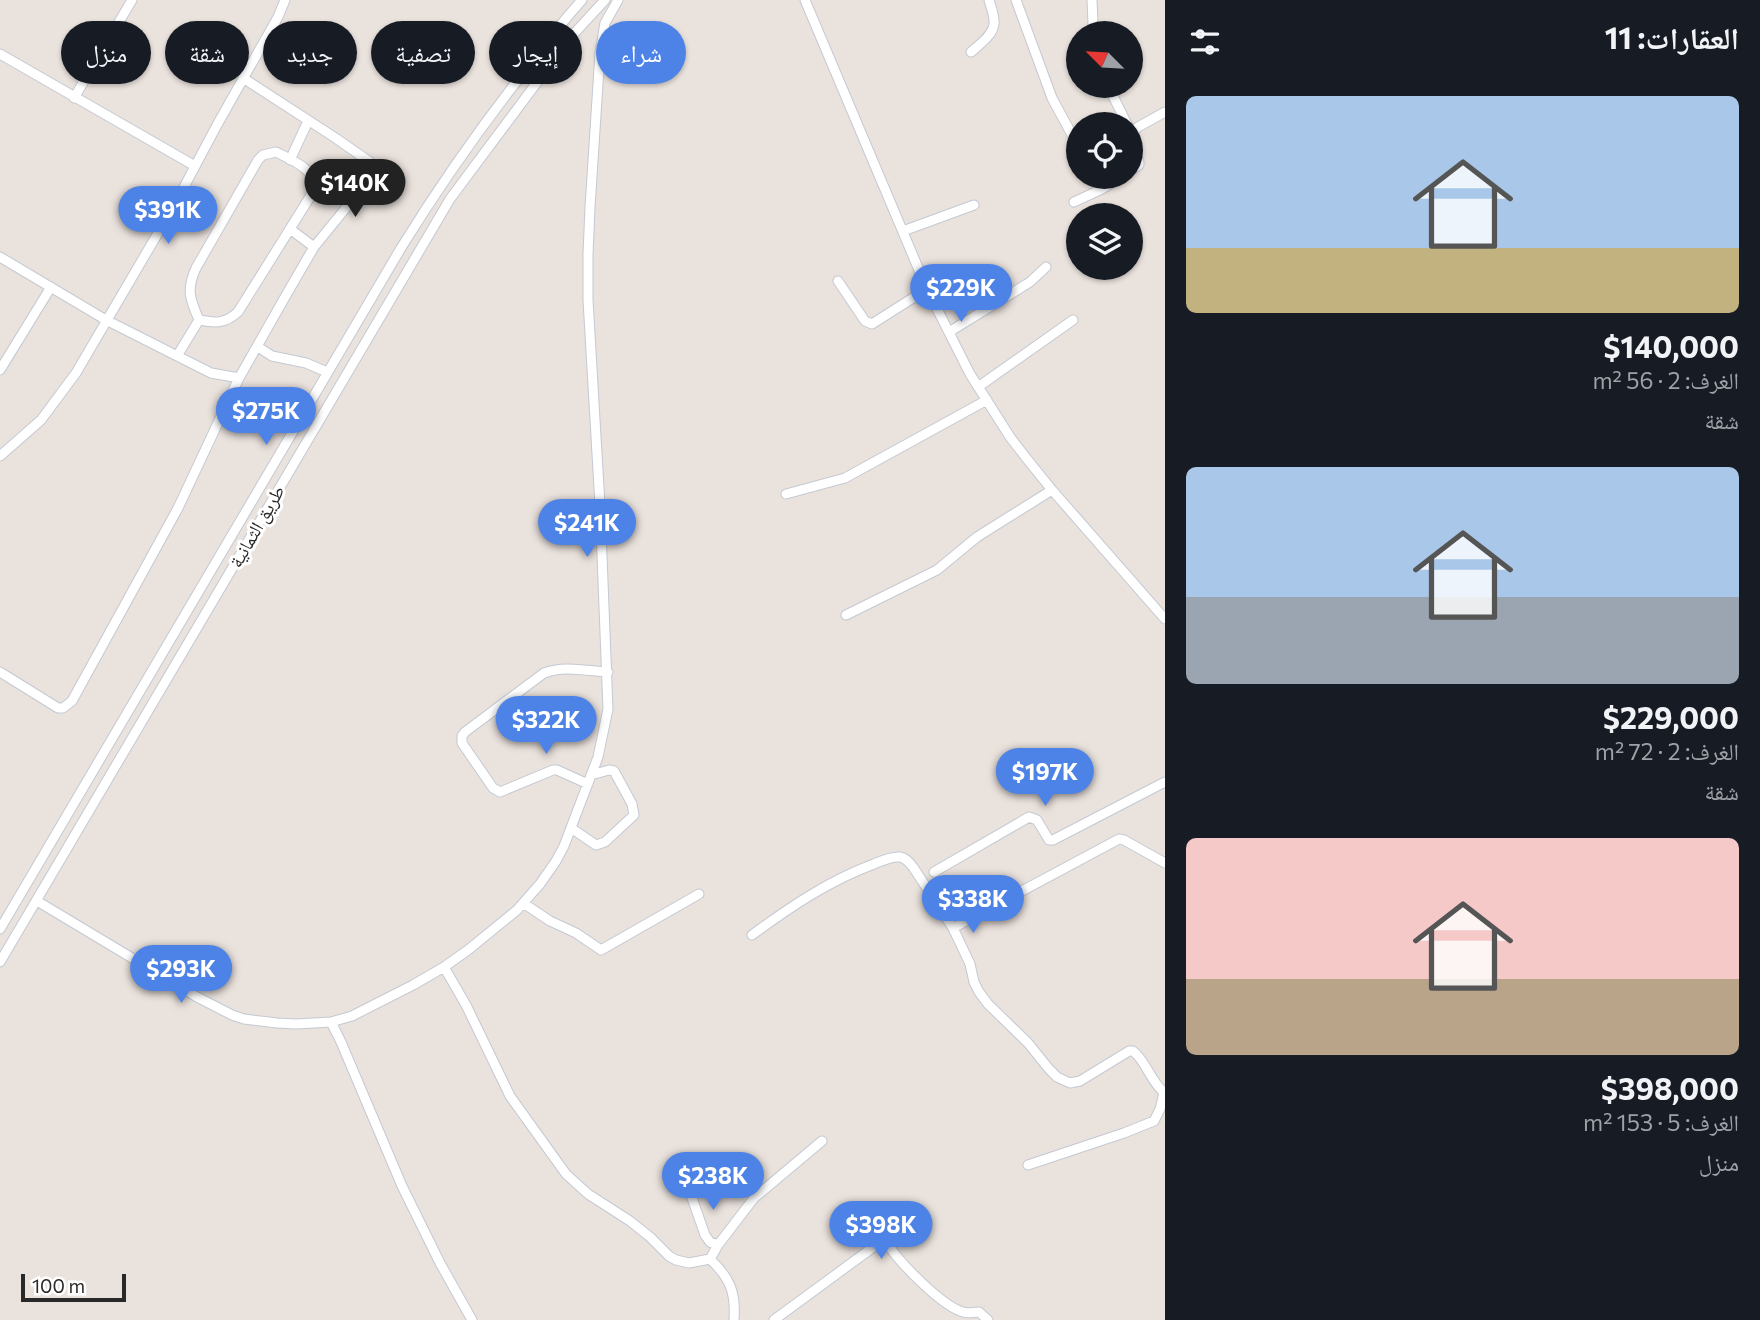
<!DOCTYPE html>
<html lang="ar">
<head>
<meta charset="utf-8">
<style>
  :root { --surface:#171b24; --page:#20242c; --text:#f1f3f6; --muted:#9ea1a6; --accent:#4d83e7 }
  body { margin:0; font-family:Commissioner,"Noto Naskh Arabic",sans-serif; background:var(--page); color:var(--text); direction:rtl; height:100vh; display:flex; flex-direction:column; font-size:26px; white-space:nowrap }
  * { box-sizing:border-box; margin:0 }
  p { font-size:23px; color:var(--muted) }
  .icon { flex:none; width:38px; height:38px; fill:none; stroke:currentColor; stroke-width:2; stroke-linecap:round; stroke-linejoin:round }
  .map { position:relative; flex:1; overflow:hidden; direction:ltr }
  .drawer { display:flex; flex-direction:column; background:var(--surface); width:595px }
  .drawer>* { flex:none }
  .hud { position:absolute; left:21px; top:21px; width:665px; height:63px; direction:rtl; display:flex; gap:14px }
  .needle { width:46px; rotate:294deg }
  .tools { position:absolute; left:1066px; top:21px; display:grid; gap:14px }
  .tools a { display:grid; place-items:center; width:77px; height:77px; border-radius:50%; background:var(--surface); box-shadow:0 2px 5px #0004; font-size:35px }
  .scale { position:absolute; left:21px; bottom:18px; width:105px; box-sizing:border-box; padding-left:7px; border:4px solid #292929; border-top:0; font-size:19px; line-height:24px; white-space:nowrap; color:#292929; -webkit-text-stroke:5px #fff; paint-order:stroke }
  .price { position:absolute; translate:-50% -60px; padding:0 16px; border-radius:24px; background:var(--accent); color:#fff; font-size:23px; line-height:46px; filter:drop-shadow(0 2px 4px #0008) }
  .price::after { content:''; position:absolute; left:50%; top:42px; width:21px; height:16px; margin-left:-10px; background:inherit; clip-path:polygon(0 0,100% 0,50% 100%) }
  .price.active { background:#222; color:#fff }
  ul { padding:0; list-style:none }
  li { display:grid; align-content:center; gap:14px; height:371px; padding:0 21px }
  li span { display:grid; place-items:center; height:217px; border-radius:10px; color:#555 }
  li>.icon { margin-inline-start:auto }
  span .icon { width:126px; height:126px; fill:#fffc; stroke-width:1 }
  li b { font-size:30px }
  h2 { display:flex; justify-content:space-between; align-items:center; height:84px; padding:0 21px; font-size:30px }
  .pill { padding:0 24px; border-radius:32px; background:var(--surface); box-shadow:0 2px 5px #0004; font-size:24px; line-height:63px }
  .pill.active { background:var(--accent); color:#fff }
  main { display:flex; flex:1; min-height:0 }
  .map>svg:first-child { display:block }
</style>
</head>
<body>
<main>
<section class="drawer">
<h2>العقارات: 11<svg class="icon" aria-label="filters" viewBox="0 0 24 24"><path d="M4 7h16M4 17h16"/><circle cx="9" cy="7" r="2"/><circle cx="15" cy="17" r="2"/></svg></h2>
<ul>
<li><span style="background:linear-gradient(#a9c7e8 70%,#c2b280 0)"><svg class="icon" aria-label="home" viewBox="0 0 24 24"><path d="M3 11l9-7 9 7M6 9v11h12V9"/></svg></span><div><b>$140,000</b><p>الغرف: 2 · 56 m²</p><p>شقة</p></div></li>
<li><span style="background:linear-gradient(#a9c7e8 60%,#9aa5b1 0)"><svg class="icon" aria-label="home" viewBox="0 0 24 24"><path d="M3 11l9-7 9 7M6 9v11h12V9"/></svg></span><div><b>$229,000</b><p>الغرف: 2 · 72 m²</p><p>شقة</p></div></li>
<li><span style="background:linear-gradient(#f6c9c9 65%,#b9a48a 0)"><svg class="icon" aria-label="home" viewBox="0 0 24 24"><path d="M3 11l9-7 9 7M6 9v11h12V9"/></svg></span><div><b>$398,000</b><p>الغرف: 5 · 153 m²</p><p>منزل</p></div></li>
</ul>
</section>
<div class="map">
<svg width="1165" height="1320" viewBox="0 0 1165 1320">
  <rect width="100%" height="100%" fill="#eae2dd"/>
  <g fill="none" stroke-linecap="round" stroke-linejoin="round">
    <defs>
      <path id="minor" d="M805 0 927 289 970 374 1010 437 1027 459 1052 490 1165 619
        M1016 0 1052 98 1078 146
        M1092 0 1093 23 1092 33
        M971 52C979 45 993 35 994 24 995 17 991 7 989 0
        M0 54 195 166
        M1108 86 1127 124
        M74 98 132 0
        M1130 135 1138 127 1165 112
        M1130 143 1139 162V165L1130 171
        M276 152C292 160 319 170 313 192L238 312C225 324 215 323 199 320 190 299 186 290 196 268L258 160 263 155Z
        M290 160 308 121
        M1096 177 1102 189
        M1074 202 1102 189 1121 177
        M290 229 314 247
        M903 231 974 205
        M0 257 106 320 211 373 239 378
        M838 281 865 321 872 324 927 289
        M949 332 1030 282 1046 267
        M258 347 272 356 306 363 327 372
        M177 356 199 320
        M0 370 51 287
        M978 387 1073 320
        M0 456 41 420 76 373 175 204 217 125 278 17 285 0
        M786 494 845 478 987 400
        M846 615 937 570 977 537 1052 490
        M0 672 58 708H63L72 701 178 508 239 378 285 297 314 247 372 176 375 169 370 162 334 137 243 78
        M588 784 557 770H553L500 792 493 788 462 743V736L465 732 544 673C565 665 586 671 608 672
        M571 828 596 845 605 842 634 815 632 804 614 771 609 770 591 775
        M934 872 1029 817 1037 820 1049 840H1053L1165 782
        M37 901 197 997 232 1015 244 1019 277 1023 296 1024 331 1022 352 1016 413 985 444 967 468 950 517 910 540 884 556 861 564 846 598 757 608 709 600 505 588 300V254L590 207 600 53 605 23 618 0
        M523 903 550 921 576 933 601 950 699 894
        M953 928 1119 839 1124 840 1165 863
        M0 929 401 248C440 185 482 125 528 67 545 44 563 21 582 0
        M752 935C790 907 830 880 874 864 881 861 891 856 900 857 906 858 909 862 913 867L953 928 970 964 974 982 979 992 988 1004 1028 1043 1049 1069 1057 1077 1070 1083 1080 1081 1129 1051H1133C1147 1062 1151 1083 1165 1093
        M0 962 450 199 570 38 605 0
        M444 967 466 1005 510 1096 566 1174 588 1194 630 1221 650 1237 669 1256 676 1260 689 1263 710 1259C730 1278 736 1292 734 1320
        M331 1022 341 1042 402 1186 440 1263 472 1320
        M1028 1165 1124 1133 1154 1121 1160 1109 1164 1093
        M691 1195 705 1235 710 1242 718 1245
        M710 1259 718 1245 754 1198 822 1141
        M774 1320 872 1248C878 1245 882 1242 889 1246 901 1264 942 1306 963 1312 969 1314 973 1312 979 1312L988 1320"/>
    </defs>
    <use href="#minor" stroke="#c4c9d2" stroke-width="11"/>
    <use href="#minor" stroke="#fff" stroke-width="9"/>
  </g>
  <g text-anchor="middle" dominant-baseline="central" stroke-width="6" stroke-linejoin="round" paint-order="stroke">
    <g font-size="19" fill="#292929" stroke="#fff">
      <text transform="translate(256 526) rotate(-60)">طريق الثمانية</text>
    </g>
  </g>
</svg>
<div class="tools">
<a><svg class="needle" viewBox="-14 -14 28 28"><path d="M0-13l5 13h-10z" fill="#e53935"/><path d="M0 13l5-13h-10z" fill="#9ea1a6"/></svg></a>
<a><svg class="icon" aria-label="locate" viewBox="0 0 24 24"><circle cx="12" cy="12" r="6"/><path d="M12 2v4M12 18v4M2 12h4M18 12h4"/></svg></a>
<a><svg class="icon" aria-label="layers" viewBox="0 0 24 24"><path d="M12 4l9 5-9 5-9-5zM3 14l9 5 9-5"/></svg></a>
</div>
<div class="scale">100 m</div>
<b class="price active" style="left:355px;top:219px">$140K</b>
<b class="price" style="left:168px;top:246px">$391K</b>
<b class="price" style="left:961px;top:324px">$229K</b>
<b class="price" style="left:266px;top:447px">$275K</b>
<b class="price" style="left:587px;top:559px">$241K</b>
<b class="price" style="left:546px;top:756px">$322K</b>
<b class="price" style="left:1045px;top:808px">$197K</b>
<b class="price" style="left:973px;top:935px">$338K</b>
<b class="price" style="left:181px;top:1005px">$293K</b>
<b class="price" style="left:713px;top:1212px">$238K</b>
<b class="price" style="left:881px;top:1261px">$398K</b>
<div class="hud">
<a class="pill active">شراء</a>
<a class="pill">إيجار</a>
<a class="pill">تصفية</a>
<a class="pill">جديد</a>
<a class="pill">شقة</a>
<a class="pill">منزل</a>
</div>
</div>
</main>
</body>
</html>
